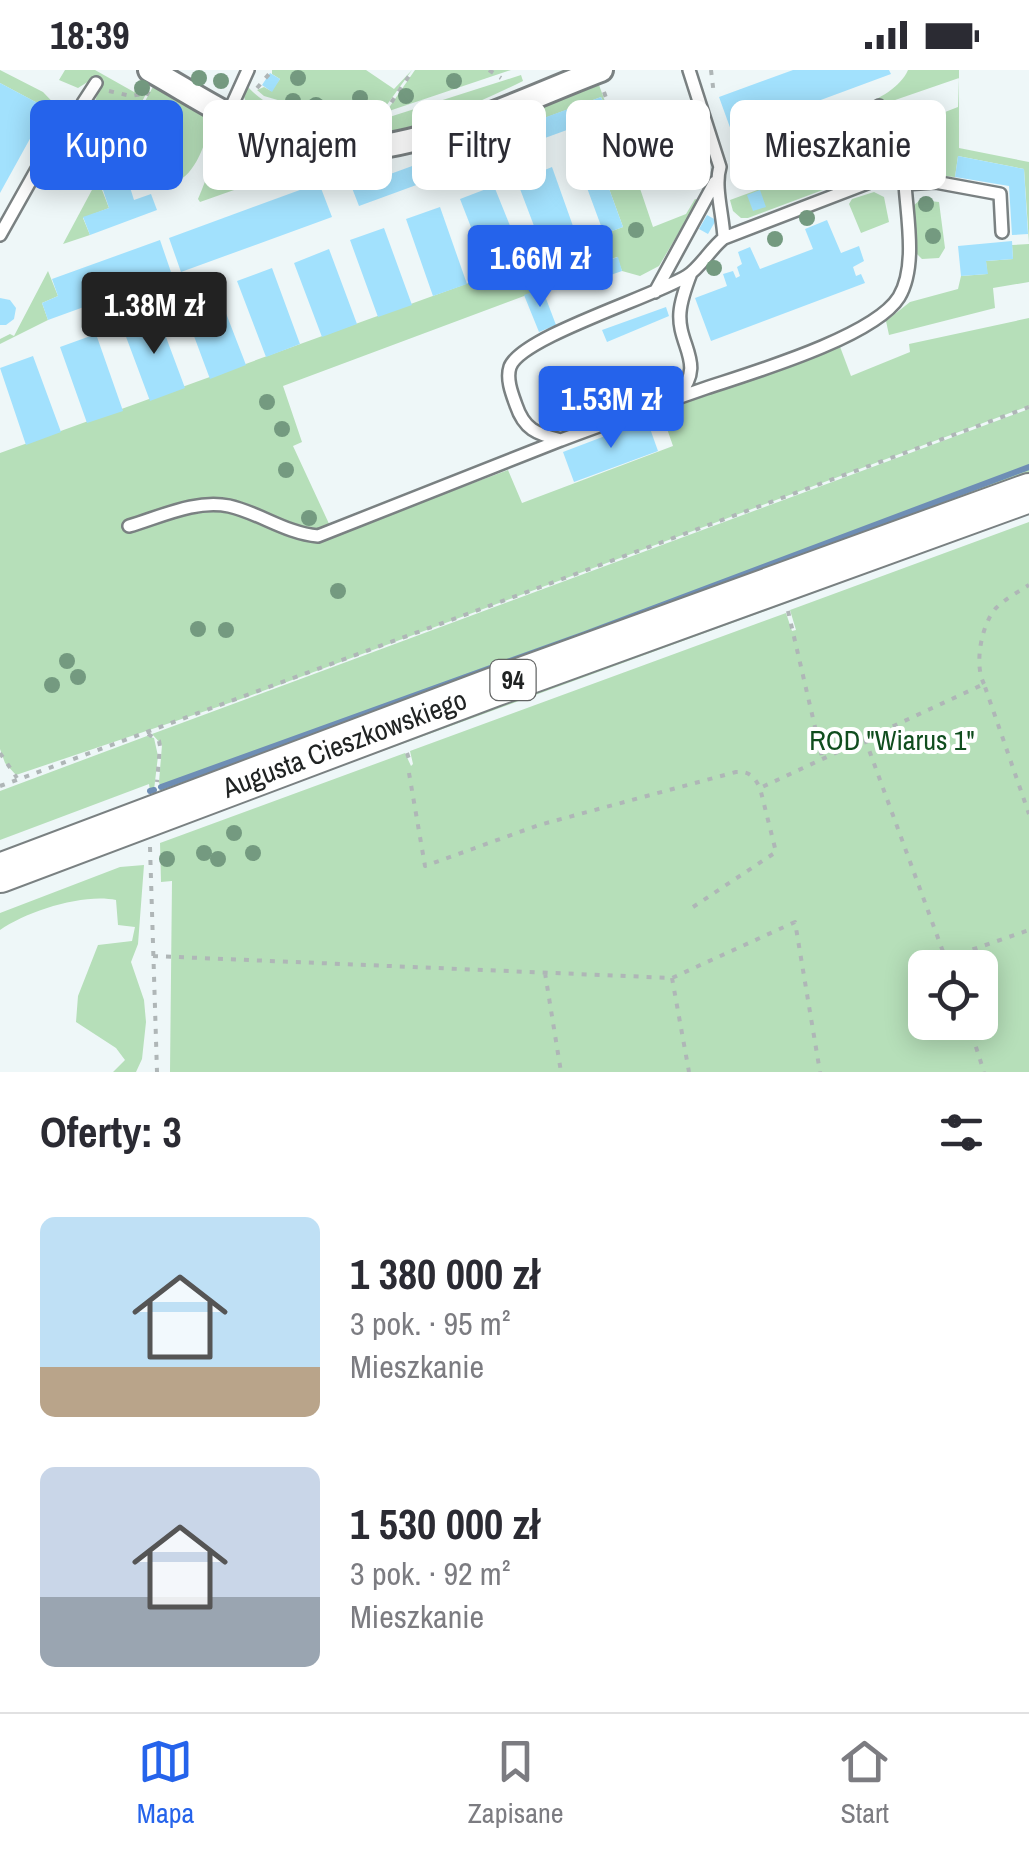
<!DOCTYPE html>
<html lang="pl">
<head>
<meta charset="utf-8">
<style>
  :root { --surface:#fff; --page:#f2f2f3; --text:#2b2b33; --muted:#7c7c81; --line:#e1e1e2; --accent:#2563eb }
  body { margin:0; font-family:"Archivo Narrow",sans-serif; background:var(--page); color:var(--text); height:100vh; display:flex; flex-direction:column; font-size:38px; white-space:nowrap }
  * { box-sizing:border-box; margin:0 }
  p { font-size:32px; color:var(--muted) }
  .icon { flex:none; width:55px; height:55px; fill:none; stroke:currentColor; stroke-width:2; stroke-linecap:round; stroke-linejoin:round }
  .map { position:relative; height:1002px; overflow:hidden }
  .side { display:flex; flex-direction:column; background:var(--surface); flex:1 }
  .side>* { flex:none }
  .top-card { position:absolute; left:30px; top:30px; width:970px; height:90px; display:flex; gap:20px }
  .controls { position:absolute; left:908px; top:880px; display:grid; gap:20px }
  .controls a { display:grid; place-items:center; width:90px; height:90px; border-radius:15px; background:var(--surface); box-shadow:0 5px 25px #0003; font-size:50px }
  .price { position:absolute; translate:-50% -85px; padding:0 22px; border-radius:10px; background:var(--accent); color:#fff; font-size:32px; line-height:65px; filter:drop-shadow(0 2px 5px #0008) }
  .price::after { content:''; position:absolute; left:50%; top:60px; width:30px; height:22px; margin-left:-15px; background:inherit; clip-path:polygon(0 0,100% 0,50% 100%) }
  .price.active { background:#222; color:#fff }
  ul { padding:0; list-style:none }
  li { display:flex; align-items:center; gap:30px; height:250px; padding:0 40px }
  li span { display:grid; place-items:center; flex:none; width:280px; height:200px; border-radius:15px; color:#555 }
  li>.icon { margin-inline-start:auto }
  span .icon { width:120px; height:120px; fill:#fffc; stroke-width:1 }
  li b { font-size:42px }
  h2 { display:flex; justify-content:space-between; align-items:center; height:120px; padding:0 40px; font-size:42px }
  .tag { padding:0 35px; border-radius:15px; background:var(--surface); box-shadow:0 5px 25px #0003; font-size:35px; line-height:90px }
  .tag.active { background:var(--accent); color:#fff }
  .status { display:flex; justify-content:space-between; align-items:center; height:70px; padding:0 50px; background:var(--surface); direction:ltr }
  .status svg { height:28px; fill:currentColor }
  .dock { display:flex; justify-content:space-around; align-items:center; height:140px; border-top:2px solid var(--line); background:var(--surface); font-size:28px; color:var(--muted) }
  .dock a { display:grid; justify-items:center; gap:5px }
  .dock .active { color:var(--accent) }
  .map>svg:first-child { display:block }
</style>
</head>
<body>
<div class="status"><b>18:39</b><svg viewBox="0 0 49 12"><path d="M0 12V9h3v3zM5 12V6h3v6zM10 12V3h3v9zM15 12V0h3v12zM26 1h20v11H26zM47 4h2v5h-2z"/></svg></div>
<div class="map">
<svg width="1029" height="1002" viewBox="0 0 1029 1002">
  <rect width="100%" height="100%" fill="#eef7f8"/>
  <path fill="#b6dfb9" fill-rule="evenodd" d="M0 0 43 22 66 46 115 73 121 63C93 46 87 44 103 13L94 8 78 18 59 10 65 0H95L134 22 143 6 153 11 99 112 109 138 83 148 90 165 63 174 116 75 0 13Z
    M272 0H366L394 19 412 0 381 43 335 47 264 26 257 20 264 17 271 21 280 9 272 4Z
    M415 0H511L386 42Z
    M908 0H959V78L1029 92V173L1024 99 958 86 955 107 942 106 937 87 920 80 924 92 912 97 910 60 919 52 958 37 959 8 869 39 871 49 797 76 792 60C826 47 893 34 908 0Z
    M521 5 523 11C472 36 426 55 371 66L380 50Z
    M155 13 207 46C213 64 192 113 172 112L115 86Z
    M599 15 610 45 601 27 542 49 540 38Z
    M248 17C278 50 334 57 377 50L368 67C328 70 285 62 250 42L244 27Z
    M243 64 309 85 314 92 200 132 198 129C208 108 217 66 243 64Z
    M604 71H622L627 80 653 157 686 144 695 129 698 130 659 196 640 206 622 201 617 187 580 199 584 212 579 214 575 207 283 316 302 372 293 376 331 458C292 466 264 435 227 430 193 425 159 441 127 451L132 462C168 451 205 434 242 446 269 455 289 470 318 471L508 400 522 433 673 376 665 353 681 347 676 334 839 274 851 306 910 282 909 274 1029 248V336L241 629 16 705 5 693 0 679V383L623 157 595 80Z
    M871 83 876 100 748 148H741L733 141 730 130 779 112 781 116Z
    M874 122 884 127 889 152 861 163 849 134 852 129Z
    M920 130 939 132 945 178 939 188 922 189 914 181 913 136Z
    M1029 174V212L993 218 995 238 889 265 886 251 910 232 958 219 961 206 987 204 986 191 1013 189 1012 175Z
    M48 201 58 226 42 233 48 250 0 274V269L10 264 14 266Z
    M1029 339V411L163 729 159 712 162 675 152 664Z
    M1029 435V444L159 763V757Z
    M1029 452V1002H170L172 811 161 812 160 773 405 683 411 696 413 694 410 681 786 543 792 561 796 560 790 540ZM925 898H980V952H925Z
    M147 666 154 668 158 686 154 720 150 721 149 714 0 770V721Z
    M144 795 138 874 131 892 144 930 146 952 142 989 136 1002H113L125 990 116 978 76 952 78 926 98 875 132 871 135 857 118 855 116 830C84 823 27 841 0 860V843L120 797Z"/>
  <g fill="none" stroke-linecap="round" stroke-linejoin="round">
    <path stroke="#6e8eb5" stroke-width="6" d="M161 717 585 564 1029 397
      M150 721 154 720"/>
  </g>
  <path fill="#a2e1fd" d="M793 0H889L891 4 732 63 719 27Z
    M270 3 280 9 272 22 262 15Z
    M0 13 47 38 0 123Z
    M601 27 608 45 359 136 352 118Z
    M871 49 882 80 781 116 770 86Z
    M694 55 706 91 681 100 675 85 634 99 627 80Z
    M931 74 937 87 924 92 919 79Z
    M595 80 623 157 604 164 576 88Z
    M958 86 1024 99 1028 164 1012 165 1009 116 955 107Z
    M552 97 579 173 545 185 517 111Z
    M128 111 134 130 151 124 157 140 90 165 83 147 109 138 103 120Z
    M319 113 332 147 181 202 169 168Z
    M494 116 525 193 490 206 460 129Z
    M760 120 766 137 753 141 747 125Z
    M440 137 467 214 433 226 406 149Z
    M707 145 716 150 708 164 699 159Z
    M827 150 841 183 859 176 864 191 853 197 856 206 861 204 865 213 711 271 695 228 727 216 723 204 733 201 736 208 740 206 737 197 742 194 738 182 750 177 760 199 813 179 805 159Z
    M384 158 412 235 378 247 350 170Z
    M160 170 172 205 48 250 42 233 58 226 52 209Z
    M1012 171 1013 189 986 191 988 204 961 206 958 176Z
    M329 179 357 254 322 267 294 193Z
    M618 187 622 201 585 214 580 200Z
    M272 198 300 274 266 287 237 211Z
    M542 218 556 255 539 262 524 225Z
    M217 220 246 295 210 309 182 234Z
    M0 228 10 230 16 238 14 249 6 255H0Z
    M666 237 669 246 607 272 602 260Z
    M157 243 185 318 150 331 122 256Z
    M96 264 123 341 87 353 60 277Z
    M33 286 61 362 26 375 0 298Z
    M647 350 658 381 574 412 563 382Z"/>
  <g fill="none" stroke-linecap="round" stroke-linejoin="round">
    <defs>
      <path id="lane" d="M689 0 720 97C714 116 723 145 724 168
        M83 33 96 13
        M879 36 901 100 724 168C710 179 701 197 687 206 653 227 521 267 510 297 506 309 512 324 516 335 524 359 536 364 561 370 609 352 657 335 706 318 751 303 874 267 899 227 917 197 907 147 905 114
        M228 44 248 0
        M903 109 905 114 935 112 1000 124 1002 162
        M0 165 55 67
        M655 222 715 112
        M678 326C707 293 677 276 680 242 681 229 686 216 691 203
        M129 456C160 447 196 429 229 436 260 443 285 463 318 466L561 370"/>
      <path id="street" d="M150 0C202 29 270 77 331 80 420 83 519 31 601 0"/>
      <g id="primary">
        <path id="s1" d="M0 803 494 617 1029 423"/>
      </g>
    </defs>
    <use href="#lane" stroke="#7a8182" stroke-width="16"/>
    <use href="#street" stroke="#7a8182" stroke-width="28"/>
    <use href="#primary" stroke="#7a8182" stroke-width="42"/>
    <path stroke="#afb6b7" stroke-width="4" stroke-dasharray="5 8" stroke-linecap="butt" d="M489 0 501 8
      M711 0 714 25
      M257 18 270 3 268 0
      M109 21 131 26 148 23
      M604 22 616 56
      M377 54 413 0
      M109 94 149 21
      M788 541 822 687
      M984 614C974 595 981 555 996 538 1005 529 1018 522 1029 515
      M148 664 159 671 160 676 157 712
      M865 669 949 898
      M0 683 17 708
      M407 683 411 695
      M409 703 425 796 539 755 736 702C749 701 754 706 760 718
      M0 716 1029 337
      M150 777 157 1002
      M693 837 776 782 760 718 984 614 1029 744
      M153 886 672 908 795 852 820 1002
      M948 888 1029 860
      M545 903 561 1002
      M672 908 689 1002
      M968 952 984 1002"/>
    <use href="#lane" stroke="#fff" stroke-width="11"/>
    <use href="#street" stroke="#fff" stroke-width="22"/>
    <use href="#primary" stroke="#fff" stroke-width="38"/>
  </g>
  <g fill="#749a80">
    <circle cx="199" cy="8" r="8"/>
    <circle cx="298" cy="8" r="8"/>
    <circle cx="221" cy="11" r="8"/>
    <circle cx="454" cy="11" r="8"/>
    <circle cx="142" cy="18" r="8"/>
    <circle cx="406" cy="26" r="8"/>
    <circle cx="360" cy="28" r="8"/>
    <circle cx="293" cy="31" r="8"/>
    <circle cx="316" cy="35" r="8"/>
    <circle cx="256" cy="38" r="8"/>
    <circle cx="344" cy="40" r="8"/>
    <circle cx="277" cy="47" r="8"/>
    <circle cx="300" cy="52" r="8"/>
    <circle cx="323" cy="58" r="8"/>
    <circle cx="367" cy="59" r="8"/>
    <circle cx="345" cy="60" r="8"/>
    <circle cx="926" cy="134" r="8"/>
    <circle cx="807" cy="148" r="8"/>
    <circle cx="636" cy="160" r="8"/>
    <circle cx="933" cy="166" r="8"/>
    <circle cx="775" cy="169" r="8"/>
    <circle cx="714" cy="198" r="8"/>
    <circle cx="267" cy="332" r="8"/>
    <circle cx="282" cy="359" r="8"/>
    <circle cx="286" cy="400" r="8"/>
    <circle cx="309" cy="448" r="8"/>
    <circle cx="338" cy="521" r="8"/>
    <circle cx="198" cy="559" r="8"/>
    <circle cx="226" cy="560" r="8"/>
    <circle cx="67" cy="591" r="8"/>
    <circle cx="78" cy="607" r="8"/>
    <circle cx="52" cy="615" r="8"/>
    <circle cx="234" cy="763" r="8"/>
    <circle cx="204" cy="783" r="8"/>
    <circle cx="253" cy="783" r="8"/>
    <circle cx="167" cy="789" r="8"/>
    <circle cx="218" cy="789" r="8"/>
  </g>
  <g text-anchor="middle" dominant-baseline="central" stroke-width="8" stroke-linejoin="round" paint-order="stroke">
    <rect fill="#fff" stroke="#636565" stroke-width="2.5" x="490.5" y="590" width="45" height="40" rx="8"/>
    <g font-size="25" font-weight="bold" fill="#202323">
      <text x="513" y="610">94</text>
    </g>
    <g font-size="28" fill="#104d1e" stroke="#fff">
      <text x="892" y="670">ROD "Wiarus 1"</text>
    </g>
    <g font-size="28" fill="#202323" stroke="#fff">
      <text stroke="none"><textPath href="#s1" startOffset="368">Augusta Cieszkowskiego</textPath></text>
    </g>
  </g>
</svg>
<div class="controls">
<a><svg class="icon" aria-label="locate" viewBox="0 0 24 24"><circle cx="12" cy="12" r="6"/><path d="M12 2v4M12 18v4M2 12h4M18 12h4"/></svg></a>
</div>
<b class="price" style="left:540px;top:240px">1.66M zł</b>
<b class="price active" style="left:154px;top:287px">1.38M zł</b>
<b class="price" style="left:611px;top:381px">1.53M zł</b>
<div class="top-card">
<a class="tag active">Kupno</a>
<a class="tag">Wynajem</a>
<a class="tag">Filtry</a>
<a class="tag">Nowe</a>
<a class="tag">Mieszkanie</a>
</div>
</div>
<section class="side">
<h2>Oferty: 3<svg class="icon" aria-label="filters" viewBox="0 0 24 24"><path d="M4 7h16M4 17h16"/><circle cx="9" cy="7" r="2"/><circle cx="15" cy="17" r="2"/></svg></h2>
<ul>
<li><span style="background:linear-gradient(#bfe0f5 75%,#b9a48a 0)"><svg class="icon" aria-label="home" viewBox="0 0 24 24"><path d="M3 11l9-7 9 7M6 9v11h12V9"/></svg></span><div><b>1 380 000 zł</b><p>3 pok. · 95 m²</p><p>Mieszkanie</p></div></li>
<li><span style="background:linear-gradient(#c9d6e8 65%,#9aa5b1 0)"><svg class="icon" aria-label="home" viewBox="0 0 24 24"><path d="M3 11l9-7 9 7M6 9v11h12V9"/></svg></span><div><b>1 530 000 zł</b><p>3 pok. · 92 m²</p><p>Mieszkanie</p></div></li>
</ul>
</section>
<nav class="dock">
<a class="active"><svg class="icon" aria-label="map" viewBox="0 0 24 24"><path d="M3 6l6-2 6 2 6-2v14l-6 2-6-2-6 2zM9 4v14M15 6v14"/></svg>Mapa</a>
<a><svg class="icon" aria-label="saved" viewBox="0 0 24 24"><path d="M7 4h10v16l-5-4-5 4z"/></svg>Zapisane</a>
<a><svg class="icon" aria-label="home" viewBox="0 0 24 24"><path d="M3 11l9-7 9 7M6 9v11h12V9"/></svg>Start</a>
</nav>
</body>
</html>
